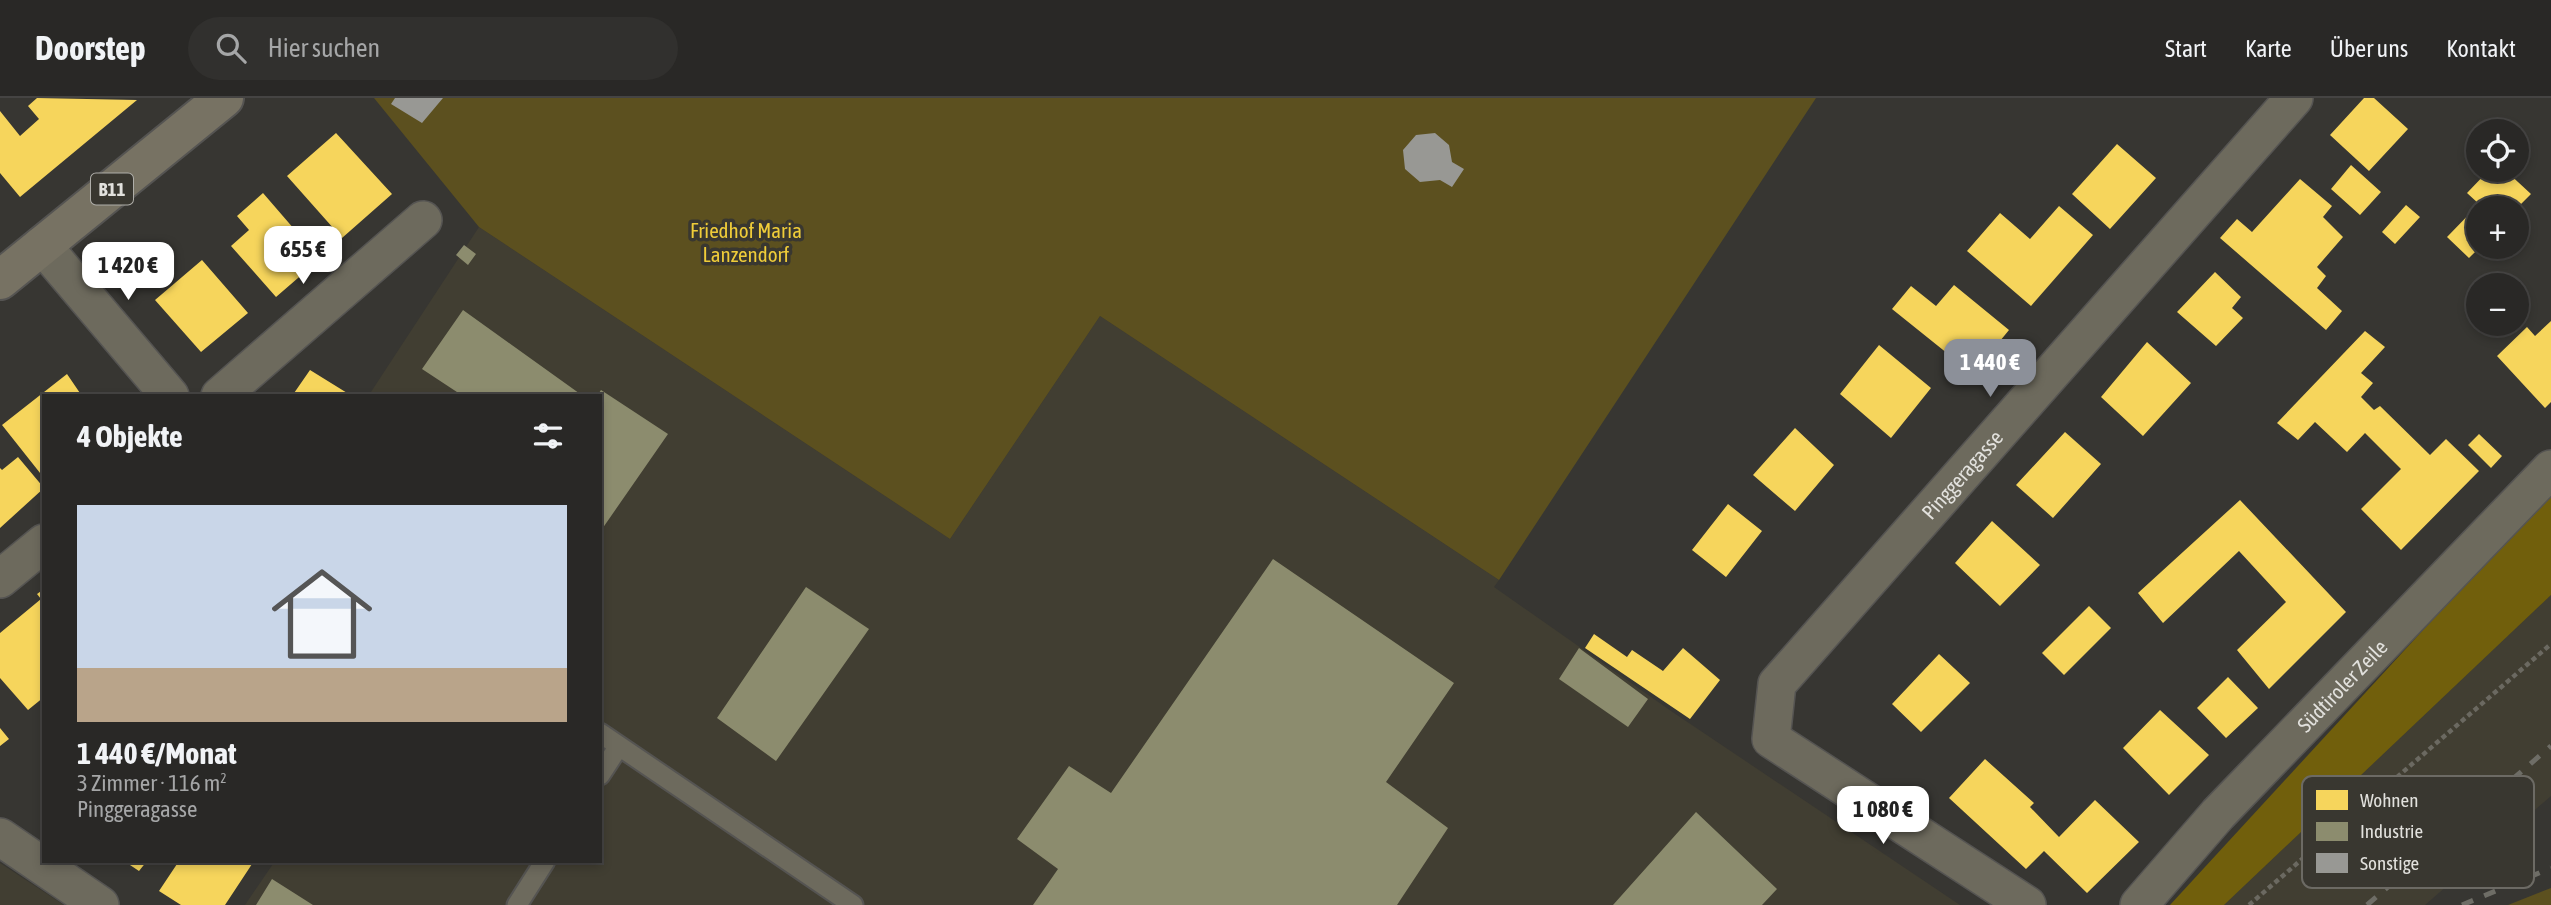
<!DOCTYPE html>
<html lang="de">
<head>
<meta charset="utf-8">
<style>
  :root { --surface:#292826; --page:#31302e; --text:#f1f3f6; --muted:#a5a6a7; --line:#454443; --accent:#8c9099 }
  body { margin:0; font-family:"Asap Condensed",sans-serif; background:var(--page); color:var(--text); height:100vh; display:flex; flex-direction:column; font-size:26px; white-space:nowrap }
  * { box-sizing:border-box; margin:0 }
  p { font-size:23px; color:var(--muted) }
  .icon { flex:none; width:38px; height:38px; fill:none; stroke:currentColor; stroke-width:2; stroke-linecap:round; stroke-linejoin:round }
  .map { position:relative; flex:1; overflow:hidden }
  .panel { position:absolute; left:42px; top:296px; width:560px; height:469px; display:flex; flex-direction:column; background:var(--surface); border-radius:0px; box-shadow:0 4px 10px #0003,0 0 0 2px var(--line) }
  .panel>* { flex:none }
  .buttons { position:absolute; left:2466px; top:21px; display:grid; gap:14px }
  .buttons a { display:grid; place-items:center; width:63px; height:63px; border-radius:50%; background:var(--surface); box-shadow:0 4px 10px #0003,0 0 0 2px var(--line); font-size:35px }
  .price { position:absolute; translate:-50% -60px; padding:0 16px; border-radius:14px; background:#fff; color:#222; font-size:23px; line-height:46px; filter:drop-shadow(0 2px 4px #0008) }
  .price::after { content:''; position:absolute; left:50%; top:42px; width:21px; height:16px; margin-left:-10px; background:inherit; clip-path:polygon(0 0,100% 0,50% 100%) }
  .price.active { background:var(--accent); color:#fff }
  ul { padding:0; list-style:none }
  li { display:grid; align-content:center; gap:14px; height:371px; padding:0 35px }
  li span { display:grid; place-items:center; height:217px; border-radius:0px; color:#555 }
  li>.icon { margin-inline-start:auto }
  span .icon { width:126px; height:126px; fill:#fffc; stroke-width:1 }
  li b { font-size:30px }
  h2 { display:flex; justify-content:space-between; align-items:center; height:84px; padding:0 35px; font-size:30px }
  header { display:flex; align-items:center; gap:42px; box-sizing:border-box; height:98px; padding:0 35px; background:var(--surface); border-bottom:2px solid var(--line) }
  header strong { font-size:33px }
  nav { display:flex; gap:38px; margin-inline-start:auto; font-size:24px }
  .search { width:490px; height:63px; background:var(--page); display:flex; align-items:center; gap:18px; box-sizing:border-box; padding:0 24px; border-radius:38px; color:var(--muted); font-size:26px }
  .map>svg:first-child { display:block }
</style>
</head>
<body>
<header>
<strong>Doorstep</strong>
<div class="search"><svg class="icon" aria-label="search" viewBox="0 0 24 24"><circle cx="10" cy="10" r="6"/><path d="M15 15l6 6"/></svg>Hier suchen</div>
<nav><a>Start</a><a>Karte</a><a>Über uns</a><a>Kontakt</a></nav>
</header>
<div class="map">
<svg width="2551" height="807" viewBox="0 0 2551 807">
  <rect width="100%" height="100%" fill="#373632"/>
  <path fill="#413e32" d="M479 129 950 441 1100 218 1499 482 1494 489 1671 613 1960 807H245L275 763H600V298L369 297Z
    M2551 497V698L2425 807H2224Z
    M0 765 64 807H0Z"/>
  <path fill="#5c501f" d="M374 0H1816L1499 482 1100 218 950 441 479 129Z
    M2551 790V807H2508Z"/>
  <path fill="#715f0c" d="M2551 393V497L2224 807H2170Z"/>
  <path fill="#f6d55c" d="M37 0 137 2 20 99 0 75V13L20 38 39 21 28 8Z
    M2364 0H2374L2408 31 2369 73 2330 37Z
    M336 35 392 96 342 140 287 78Z
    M2117 46 2156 80 2110 131 2072 96Z
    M2351 67 2381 94 2360 117 2331 91Z
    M2489 72H2505L2531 96 2517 110H2478V149H2480L2469 160 2447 139 2479 106 2467 95Z
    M2300 81 2332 108 2323 119 2343 139 2317 169 2326 178 2317 190 2342 213 2326 232 2220 140 2237 121 2252 134Z
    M263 95 320 161 276 199 231 148 249 132 237 118Z
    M2406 107 2420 119 2395 146 2382 134Z
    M2059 108 2093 137 2031 208 1967 153 2000 115 2030 141Z
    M202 162 248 215 201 254 155 202Z
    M2215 174 2241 199 2232 210 2243 220 2216 248 2177 214Z
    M1954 187 2009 232 1973 276 1892 211 1911 188 1936 208Z
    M2551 223V304L2545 310 2497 258 2527 229 2535 238Z
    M2365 233 2385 249 2361 275 2373 285 2361 299 2374 312 2380 308 2430 357 2446 341 2479 373 2401 452 2361 411 2401 371 2365 335 2347 354 2315 324 2298 342 2277 325Z
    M2147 244 2191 285 2143 338 2101 299Z
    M1879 247 1931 290 1891 340 1840 296Z
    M310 272 352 298H292Z
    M67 276 82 298H44V380L2 327Z
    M1795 330 1834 367 1795 413 1753 377Z
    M2065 334 2101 366 2053 420 2016 387Z
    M2479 336 2502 358 2491 370 2468 347Z
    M18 359 44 390 0 430V370L2 372Z
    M2240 402 2346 514 2269 591 2237 552 2286 504 2239 453 2163 525 2138 495Z
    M1728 406 1762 433 1726 479 1692 452Z
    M1992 423 2040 467 2000 508 1955 465Z
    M44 491V540L40 543 44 547V599L28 612 0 580V535L41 501 37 496Z
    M2089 508 2111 530 2064 577 2042 555Z
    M1594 536 1627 559 1632 552 1663 573 1683 550 1720 582 1690 621 1585 550Z
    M1939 556 1970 585 1921 634 1892 606Z
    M2228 579 2258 610 2226 640 2197 610Z
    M2160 612 2209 657 2169 697 2123 650Z
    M0 630 9 641 0 648Z
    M1985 661 2034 705 2030 709 2059 739 2095 702 2139 744 2087 795 2044 753 2026 771 1949 700Z
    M124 763H147L139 773Z
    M179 763H254L225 807H181L159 793Z"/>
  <path fill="#8c8c6e" d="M464 147 476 156 468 167 456 157Z
    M463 212 583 298H463L422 271Z
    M601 292 668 336 600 434V298H597Z
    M1273 461 1454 585 1386 684 1448 730 1397 807H1033L1058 771 1017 741 1069 668 1111 695Z
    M806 489 869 531 776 663 717 620Z
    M1579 550 1648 601 1628 629 1559 581Z
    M1696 714 1777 791 1762 807H1613Z
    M272 781 313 807H256Z"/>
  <path fill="#989894" d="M395 0H443L422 25 391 6Z
    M1435 35 1449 47 1452 64 1464 71 1452 89 1440 82 1420 84 1405 71 1403 52 1416 37Z"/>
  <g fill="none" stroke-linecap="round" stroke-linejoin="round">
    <defs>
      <path id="service" d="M600 635 853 807
        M600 677 619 648
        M517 807 545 763"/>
      <g id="minor">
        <path d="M42 147 170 298"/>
        <path d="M220 298 423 122"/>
        <path d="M0 481 44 445"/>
        <path d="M0 739 100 807"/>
        <path id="s1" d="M2027 807 1771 641 1777 586 2294 0"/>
        <path id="s2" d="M2139 807 2218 716 2551 371"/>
      </g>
      <path id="primary" d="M0 182 224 0"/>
    </defs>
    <use href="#service" stroke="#555452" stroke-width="23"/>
    <use href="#minor" stroke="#555452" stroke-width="40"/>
    <use href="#primary" stroke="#555452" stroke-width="42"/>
    <path stroke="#6b6961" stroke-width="4.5" stroke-dasharray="5 3.5" stroke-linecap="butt" d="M2249 807 2551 546"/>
    <use href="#service" stroke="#6d6a5d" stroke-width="19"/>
    <use href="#minor" stroke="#6d6a5d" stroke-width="37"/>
    <use href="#primary" stroke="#777263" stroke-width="38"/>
    <path stroke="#6e6d66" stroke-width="5" stroke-dasharray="12 12" stroke-linecap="butt" d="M2367 807 2551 648
      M2462 807 2551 770"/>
  </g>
  <g text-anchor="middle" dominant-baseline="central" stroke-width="7" stroke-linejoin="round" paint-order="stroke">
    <rect fill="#393730" stroke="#afaea9" stroke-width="2" x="91" y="75.5" width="42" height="31" rx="5"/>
    <g font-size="19" font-weight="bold" fill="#e2e1dd">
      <text x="112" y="91">B11</text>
    </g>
    <g font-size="21" fill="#efcc39" stroke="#393730">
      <text x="746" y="132">Friedhof Maria<tspan x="746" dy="24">Lanzendorf</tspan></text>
    </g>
    <g font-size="21" fill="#e2e1dd" stroke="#393730">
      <text stroke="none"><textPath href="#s1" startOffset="640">Pinggeragasse</textPath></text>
      <text stroke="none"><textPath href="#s2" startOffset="299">Südtiroler Zeile</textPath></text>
    </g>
  </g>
  <rect x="2302" y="678" width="232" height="112" rx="10" fill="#393730" stroke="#6c6a64" stroke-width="2"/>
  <rect x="2316" y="692" width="32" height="20" fill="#f6d55c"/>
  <rect x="2316" y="724" width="32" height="19" fill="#8c8c6e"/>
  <rect x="2316" y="755" width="32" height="20" fill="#989894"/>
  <g font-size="19" fill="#e2e1dd">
    <text x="2360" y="709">Wohnen</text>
    <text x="2360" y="740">Industrie</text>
    <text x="2360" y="772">Sonstige</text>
  </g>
</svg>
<div class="buttons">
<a><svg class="icon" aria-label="locate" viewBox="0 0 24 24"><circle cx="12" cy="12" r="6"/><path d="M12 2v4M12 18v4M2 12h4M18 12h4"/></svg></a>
<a>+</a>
<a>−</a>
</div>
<b class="price" style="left:303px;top:188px">655 €</b>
<b class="price" style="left:128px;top:204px">1 420 €</b>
<b class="price active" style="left:1990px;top:301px">1 440 €</b>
<b class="price" style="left:1883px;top:748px">1 080 €</b>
<section class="panel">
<h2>4 Objekte<svg class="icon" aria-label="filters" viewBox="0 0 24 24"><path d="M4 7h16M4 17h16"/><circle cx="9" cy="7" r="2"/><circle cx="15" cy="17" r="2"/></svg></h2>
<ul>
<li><span style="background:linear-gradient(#c9d6e8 75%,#b9a48a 0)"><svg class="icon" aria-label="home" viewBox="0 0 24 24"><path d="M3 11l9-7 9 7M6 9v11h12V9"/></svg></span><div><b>1 440 €/Monat</b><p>3 Zimmer · 116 m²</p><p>Pinggeragasse</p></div></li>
</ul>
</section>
</div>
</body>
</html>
